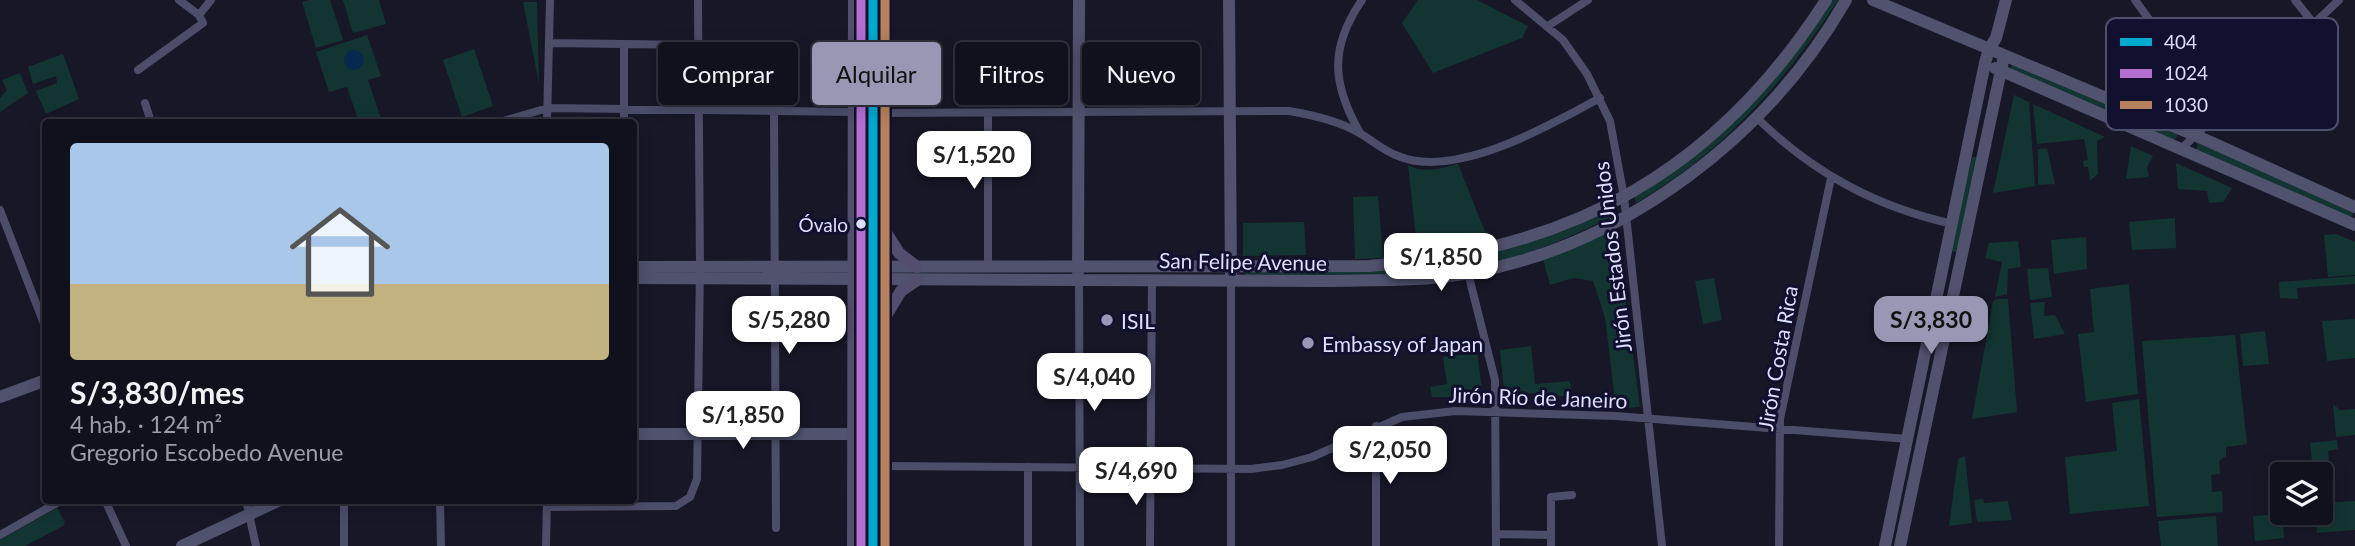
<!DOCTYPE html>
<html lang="es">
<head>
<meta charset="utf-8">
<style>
  :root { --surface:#11111e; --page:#1e1f2b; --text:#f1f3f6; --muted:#9c9da4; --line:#30313c; --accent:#9898b4 }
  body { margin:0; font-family:Lato,sans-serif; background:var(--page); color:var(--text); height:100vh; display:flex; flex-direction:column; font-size:26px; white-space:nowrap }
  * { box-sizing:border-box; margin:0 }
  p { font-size:23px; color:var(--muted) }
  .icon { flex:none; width:38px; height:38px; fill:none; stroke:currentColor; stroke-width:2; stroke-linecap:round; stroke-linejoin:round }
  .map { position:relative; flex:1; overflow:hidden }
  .sheet { position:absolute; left:42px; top:119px; width:595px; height:385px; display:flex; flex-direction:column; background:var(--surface); border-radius:7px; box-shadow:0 4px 18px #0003,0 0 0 2px var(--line) }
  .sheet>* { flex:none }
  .hud { position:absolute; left:658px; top:42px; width:665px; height:63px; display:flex; gap:14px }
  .tools { position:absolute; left:2270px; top:462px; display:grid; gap:14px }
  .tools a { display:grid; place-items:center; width:63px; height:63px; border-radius:7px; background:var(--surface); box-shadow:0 4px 18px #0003,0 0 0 2px var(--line); font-size:35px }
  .price { position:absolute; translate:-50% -60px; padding:0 16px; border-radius:14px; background:#fff; color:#222; font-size:23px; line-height:46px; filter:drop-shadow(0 2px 4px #0008) }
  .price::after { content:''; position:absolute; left:50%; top:42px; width:21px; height:16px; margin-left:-10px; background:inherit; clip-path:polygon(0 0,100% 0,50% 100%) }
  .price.current { background:var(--accent); color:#111 }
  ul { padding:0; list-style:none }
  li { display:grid; align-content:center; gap:14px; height:371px; padding:0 28px }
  li span { display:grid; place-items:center; height:217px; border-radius:7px; color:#555 }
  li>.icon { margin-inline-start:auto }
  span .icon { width:126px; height:126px; fill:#fffc; stroke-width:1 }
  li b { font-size:30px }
  .chip { padding:0 24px; border-radius:7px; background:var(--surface); box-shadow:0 4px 18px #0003,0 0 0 2px var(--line); font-size:24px; line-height:63px }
  .chip.current { background:var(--accent); color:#111 }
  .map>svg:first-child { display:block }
</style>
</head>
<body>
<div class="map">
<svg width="2355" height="546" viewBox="0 0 2355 546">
  <rect width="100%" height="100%" fill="#171728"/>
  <path fill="#133532" d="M310 0H330L343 40 316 48 302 2Z
    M343 0H379L386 24 353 33Z
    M1418 0H1477L1528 26 1522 38 1433 73 1402 23Z
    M1824 0H1838C1784 83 1722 153 1636 203L1633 192 1732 117Z
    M523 2H537L539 84Z
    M367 35 381 76 368 80 382 122H359L347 87 329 92 316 52Z
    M474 49 493 106 462 117 443 60Z
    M63 54 79 99 46 114 36 91 57 83 56 76 33 84 28 67Z
    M2013 61 2178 135 2173 142 2009 72Z
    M20 73 28 93 0 112V98L7 90 2 80Z
    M2014 95 2029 102 2035 186 1993 193Z
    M2033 104 2105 137 2097 141 2098 174 2090 181 2088 167H2084L2083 161 2088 160 2084 139 2037 144Z
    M2198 142 2355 211 2351 218 2196 151Z
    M2131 146 2153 156 2147 167 2149 177 2126 179Z
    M2047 148 2055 184 2038 185V149Z
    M1972 157H1977L1958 252 1950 251Z
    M2176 163 2232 188 2223 202 2209 203 2207 191 2178 189Z
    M1458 164 1489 242 1418 256 1408 165C1423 174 1442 168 1458 164Z
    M1378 196 1383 258 1355 259 1353 197Z
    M1610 206 1613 216C1578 233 1542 250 1504 260 1420 283 1331 275 1245 275V271L1458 259Z
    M2175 218 2176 248 2132 250 2129 222Z
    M1304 222 1306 255 1243 256V223Z
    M1616 229 1640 407 1616 409 1605 317 1593 281 1574 278 1550 285 1543 259Z
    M2336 234 2355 242V275L2328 277 2324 235Z
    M2086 237 2087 269 2054 274 2051 240Z
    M2018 241 2021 267 2008 269 2007 294 1995 297 2002 262 1985 258 1989 243Z
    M2048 268 2052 297 2030 300 2027 269Z
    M2355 276V284L2297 288 2298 299 2280 298 2279 282Z
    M1714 278 1722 320 1703 324 1695 281Z
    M2129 284 2138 394 2086 402 2078 334 2094 332 2090 289Z
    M1997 299H2008L2017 412 1972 419 1993 301Z
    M2045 302 2044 316 2055 315 2065 334 2034 339 2030 303Z
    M2355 319V358L2327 361 2322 321Z
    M2265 331 2269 364 2243 366 2240 334Z
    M2235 335 2247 444 2226 447V456L2219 461 2220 474 2211 475 2212 492 2222 491 2223 512 2157 517 2142 341Z
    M1531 346 1535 384 1570 381 1572 397 1504 391 1500 350Z
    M1477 353 1483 397H1432L1430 387 1447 384 1443 357Z
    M2139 399 2149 506 2070 514 2065 457 2117 451 2112 403Z
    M2333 404 2340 410 2355 409V435L2336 437Z
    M2337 440 2338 449 2328 451 2329 460 2312 462 2310 443Z
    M1965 456 1972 523 1949 526 1958 459Z
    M1983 499 1984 503 2008 501 2012 520 1977 522 1974 500Z
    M2355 501V530L2317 533 2316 513H2320L2321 503Z
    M57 508 65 522 63 526 25 546H0V540Z
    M2282 514 2284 538 2255 541 2253 516Z
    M2216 516 2218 546H2161L2158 521Z"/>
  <path fill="#08294e" d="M344 60a10 10 0 1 1 20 0a10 10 0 1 1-20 0Z"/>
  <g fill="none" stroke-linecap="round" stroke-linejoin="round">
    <path stroke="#4c4d69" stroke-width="8" d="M179 0 199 15
      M1515 0 1563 40 1587 74 1610 121 1624 197 1662 546
      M2135 0 2218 115
      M2295 0 2314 24
      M1548 26 1588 0
      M549 43 698 45
      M138 70 203 23 199 15 211 0
      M145 103 151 122
      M774 111 776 528
      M883 113 1289 111C1313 115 1340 121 1361 134 1373 141 1384 151 1398 156 1455 180 1551 125 1600 98
      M988 115V267
      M1756 117C1813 173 1876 207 1953 224
      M500 122 548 108 854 112
      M547 122 550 0
      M624 122V44
      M1360 133C1332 84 1329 48 1362 0
      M2181 149 2339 0
      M0 210 46 329
      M1468 273 1495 380 1496 546
      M1079 279 1080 546
      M1376 426V546
      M883 466 1251 469 1282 465 1312 457 1402 417 1455 411 1616 416 1908 439
      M105 500 126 546
      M246 500 256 546
      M344 500V546
      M440 500 441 546
      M547 507 676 506 690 497 697 479 700 267 698 0
      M1496 534 1551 535
      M0 535 62 500
      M546 546 547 500
      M1028 546V467
      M1150 546 1152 279
      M1231 546V281
      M1551 546V497L1572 495
      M1779 546 1780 419 1831 178"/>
    <path stroke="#50526e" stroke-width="12" d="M1229 0 1231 276
      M1873 0 2206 140 2355 207
      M1995 68 2355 225
      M634 267 1369 266C1571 251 1716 172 1826 0
      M1078 272 1079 0
      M634 278 1316 281C1367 280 1420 282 1470 273 1626 245 1768 136 1846 0
      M0 397 46 380
      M634 434H852
      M182 546 280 500
      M1885 546 1985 63 1989 49 1996 38 2006 0
      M1900 546 2004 56"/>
    <path stroke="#544e6e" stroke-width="12" d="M884 0 885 546
      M885 231 899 253 917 267
      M887 314 901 291 917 280
      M853 546 854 0"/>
    <defs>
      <path id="bus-1" d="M873 0V546"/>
      <path id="bus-2" d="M861 0V546"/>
      <path id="bus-3" d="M885 0V546"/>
    </defs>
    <use href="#bus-1" stroke="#11102f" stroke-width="14"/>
    <use href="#bus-2" stroke="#11102f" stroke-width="14"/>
    <use href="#bus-3" stroke="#11102f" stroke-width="14"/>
    <use href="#bus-1" stroke="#00a9ce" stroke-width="9"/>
    <use href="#bus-2" stroke="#b36fd0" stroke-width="9"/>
    <use href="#bus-3" stroke="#b6815c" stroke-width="9"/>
  </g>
  <circle fill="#dedeff" stroke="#11102f" stroke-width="2.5" cx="861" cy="224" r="6"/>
  <g fill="#9898b4" stroke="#11102f" stroke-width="2.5">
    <circle cx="1107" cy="320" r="7"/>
    <circle cx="1308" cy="343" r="7"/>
  </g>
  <g text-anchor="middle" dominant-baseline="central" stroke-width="6" stroke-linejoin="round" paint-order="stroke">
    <g font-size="19" fill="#dedeff" stroke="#11102f" text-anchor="end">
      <text x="848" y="224">Óvalo</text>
    </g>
    <g font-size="21" fill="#dedeff" stroke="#11102f">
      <text transform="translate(1612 257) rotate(-97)">Jirón Estados Unidos</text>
      <text transform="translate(1243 261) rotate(1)">San Felipe Avenue</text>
      <text transform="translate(1777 358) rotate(-80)">Jirón Costa Rica</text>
      <text transform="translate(1538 397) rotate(2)">Jirón Río de Janeiro</text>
    </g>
    <g font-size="21" fill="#dedeff" stroke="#11102f" text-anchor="start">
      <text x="1121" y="320">ISIL</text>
      <text x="1322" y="343">Embassy of Japan</text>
    </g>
  </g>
  <rect x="2106" y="18" width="232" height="112" rx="10" fill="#11102f" stroke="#4e4e6d" stroke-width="2"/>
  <rect x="2120" y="38" width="32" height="8" fill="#00a9ce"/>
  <rect x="2120" y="69" width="32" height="9" fill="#b36fd0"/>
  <rect x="2120" y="101" width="32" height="8" fill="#b6815c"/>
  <g font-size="19" fill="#dedeff">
    <text x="2164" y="49">404</text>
    <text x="2164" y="80">1024</text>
    <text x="2164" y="112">1030</text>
  </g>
</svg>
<div class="tools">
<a><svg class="icon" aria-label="layers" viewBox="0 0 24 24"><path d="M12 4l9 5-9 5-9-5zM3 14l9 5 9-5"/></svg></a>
</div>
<b class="price" style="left:974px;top:191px">S/1,520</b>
<b class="price" style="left:1441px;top:293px">S/1,850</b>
<b class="price" style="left:789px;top:356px">S/5,280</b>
<b class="price current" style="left:1931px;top:356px">S/3,830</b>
<b class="price" style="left:1094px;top:413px">S/4,040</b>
<b class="price" style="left:743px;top:451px">S/1,850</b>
<b class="price" style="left:1390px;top:486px">S/2,050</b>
<b class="price" style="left:1136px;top:507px">S/4,690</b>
<div class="hud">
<a class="chip">Comprar</a>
<a class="chip current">Alquilar</a>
<a class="chip">Filtros</a>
<a class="chip">Nuevo</a>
</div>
<section class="sheet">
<ul>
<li><span style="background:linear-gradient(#a9c7e8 65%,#c2b280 0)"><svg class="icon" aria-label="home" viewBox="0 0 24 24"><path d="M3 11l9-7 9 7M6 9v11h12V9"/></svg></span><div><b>S/3,830/mes</b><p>4 hab. · 124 m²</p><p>Gregorio Escobedo Avenue</p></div></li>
</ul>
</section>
</div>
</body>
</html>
